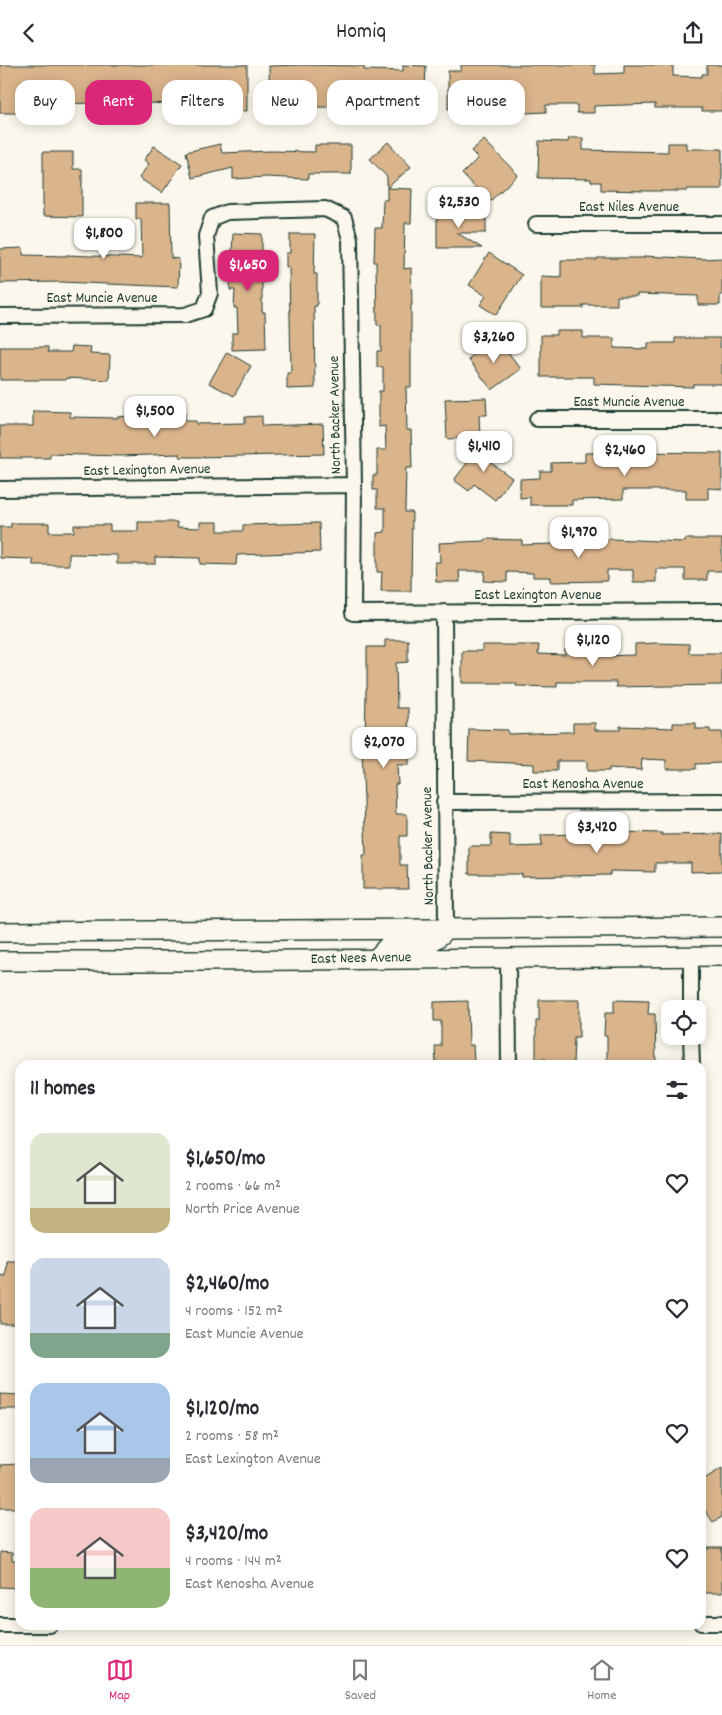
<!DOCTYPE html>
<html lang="en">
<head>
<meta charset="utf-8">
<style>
  :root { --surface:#fff; --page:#f2f2f3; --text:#2b2b33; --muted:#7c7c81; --line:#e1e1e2; --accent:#db2777 }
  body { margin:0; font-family:Dekko,sans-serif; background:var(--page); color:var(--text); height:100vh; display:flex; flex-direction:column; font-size:19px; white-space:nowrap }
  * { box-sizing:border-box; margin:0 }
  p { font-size:16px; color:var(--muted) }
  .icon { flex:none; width:28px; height:28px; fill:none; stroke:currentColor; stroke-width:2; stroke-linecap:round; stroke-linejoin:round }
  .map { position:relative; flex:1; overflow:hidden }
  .drawer { position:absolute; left:15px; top:995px; width:691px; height:570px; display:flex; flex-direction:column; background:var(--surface); border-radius:15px; box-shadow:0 2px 12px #0003 }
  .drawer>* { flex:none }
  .banner { position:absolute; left:15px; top:15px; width:692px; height:45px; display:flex; gap:10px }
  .fabs { position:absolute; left:661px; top:935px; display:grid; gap:10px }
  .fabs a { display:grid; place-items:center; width:45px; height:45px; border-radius:10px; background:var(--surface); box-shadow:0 2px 12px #0003; font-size:25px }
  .price { position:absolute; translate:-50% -42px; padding:0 11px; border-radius:10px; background:#fff; color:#222; font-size:16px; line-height:32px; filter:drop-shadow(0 1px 2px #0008) }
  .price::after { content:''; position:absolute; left:50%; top:30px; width:15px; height:11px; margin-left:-8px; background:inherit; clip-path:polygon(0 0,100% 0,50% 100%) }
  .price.on { background:var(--accent); color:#fff }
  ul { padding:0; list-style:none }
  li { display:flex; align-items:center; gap:15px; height:125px; padding:0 15px }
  li span { display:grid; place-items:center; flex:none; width:140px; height:100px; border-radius:15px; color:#555 }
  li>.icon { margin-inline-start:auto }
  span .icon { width:60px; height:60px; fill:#fffc; stroke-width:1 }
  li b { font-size:21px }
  h2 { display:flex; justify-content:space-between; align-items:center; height:60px; padding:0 15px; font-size:21px }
  .pill { padding:0 18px; border-radius:15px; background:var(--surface); box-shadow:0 2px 12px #0003; font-size:18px; line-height:45px }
  .pill.on { background:var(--accent); color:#fff }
  header { display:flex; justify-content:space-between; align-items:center; height:65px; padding:0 15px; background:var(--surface); font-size:22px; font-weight:600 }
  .dock { display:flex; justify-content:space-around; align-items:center; height:70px; border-top:1px solid var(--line); background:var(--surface); font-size:14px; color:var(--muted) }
  .dock a { display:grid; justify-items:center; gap:2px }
  .dock .on { color:var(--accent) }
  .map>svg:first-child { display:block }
</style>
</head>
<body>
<header><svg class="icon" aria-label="back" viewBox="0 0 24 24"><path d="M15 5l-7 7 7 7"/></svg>Homiq<svg class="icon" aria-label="share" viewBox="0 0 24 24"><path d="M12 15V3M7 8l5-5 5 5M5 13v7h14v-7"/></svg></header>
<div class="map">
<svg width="722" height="1580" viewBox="0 0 722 1580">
  <rect width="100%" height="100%" fill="#fbf7ec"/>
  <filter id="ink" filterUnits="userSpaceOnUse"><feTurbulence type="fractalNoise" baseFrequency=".02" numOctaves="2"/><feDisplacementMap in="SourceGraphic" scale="10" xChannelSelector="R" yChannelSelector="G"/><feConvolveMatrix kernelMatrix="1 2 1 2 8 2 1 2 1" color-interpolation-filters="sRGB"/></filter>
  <g filter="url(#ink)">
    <path fill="#dab48b" stroke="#1f3d34" d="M0 0H247V46L204 45V34L177 33V39L145 38V42H101V38L49 39 48 16H21V48H0Z
      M301 0 364 1V5L403 6V0L426 1 425 22H419V38H336V42H303V46L270 47 269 1Z
      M461 0H595V9L624 8V0H673V11L702 12V9H707V0H722V46H702V43H655V39L594 41V48H577V40H546V47L505 49V20L479 21V44H448V6H461Z
      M569 73H583V85L668 87V78H686V84H722V124H687V126H647L601 125V117H591V114L538 113 539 76 568 77Z
      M484 75 518 110 489 137 462 109 478 93 471 86Z
      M388 77 411 102 387 123 412 124 411 158H405L404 204 411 203 412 240H411V322H406L407 365H411L412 403H406L405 447H412L411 526H381L382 507H377V468L385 467V443H377V425H373V410H377V385H386L385 361 379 362V326H383V302H377V286H381V260H377L376 197H374L375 163H382L383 135H387V112L370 94Z
      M220 79 222 88 270 86 315 87V80H351V109H308V114L266 112 233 114V103L192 113 186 87Z
      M154 81 182 99 162 128 139 113 149 99 144 95Z
      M43 87H73V104H82V152L43 151Z
      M136 138H170L171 193 179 194 178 222 61 217 0 218V184L23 183V190L66 191V190L142 193 141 154H136Z
      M437 148H486V168H457L482 183H437Z
      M233 168 262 169V247H265L266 284 232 285V268H238L237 243H234L235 225H230Z
      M290 169H315L314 209H317V241H314L315 323 287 324V308H291L289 202H286V188H290Z
      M489 188 522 210 496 250 480 240 486 231 469 220Z
      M644 191 703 194 722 193V230H720V240H698V231L637 229V231H617V240H583V243H541V211L561 212V195H597V193H644Z
      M556 266H583V273H614V283L648 284V278H675V273H720V282L722 283V319H693V322L594 319V312H541V270H556Z
      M497 273 521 304 492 325 468 294Z
      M72 281 91 282 90 289 110 290 109 315 66 313V315H0V282H48V287H71Z
      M227 287 251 301 234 331 209 318Z
      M486 333 487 350H479L480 372 447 374 445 334Z
      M33 346 70 347V352L117 353V352L129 351V360L160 359V348H185V356H196V359L245 358V352L262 351V361L323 359 324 389 196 392H180V389L120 391 50 389V393H0V361H33Z
      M485 375 499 386 490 397 512 413 495 435 474 419 469 426 454 415Z
      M633 387 722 388V424L708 423V434H686V425H623V434L572 435V440H530V432L520 433V414L540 413V406H551V398L585 397V388Z
      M138 457H177V462L200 463V457H218V466H243V460L319 458 320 487 237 490 236 500 200 499V493L155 492V499H117V490L69 489V500H33V494L0 493V462H11V458H49V467H74V460H110V466H138Z
      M585 473 685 477V474H722V506H707V515H685V504H656V517H633V505H607V516L551 517V512H533V508L507 507V517L484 516 485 506H459L460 517H436L435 497H440L439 478 485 476V474L522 475V480L585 478Z
      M385 575H408V597L396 598 397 643H408L409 700H397L398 719H395L396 749H407V771H400V800H407L408 824H363V790H366L362 684H365L366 624H367V582H385Z
      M657 578 689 579V588H722V620L616 622V617H557V622L516 621V618H462V586H482V580H539L538 589 565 590V584L601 585V591L635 590V579Z
      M573 658H595V665H620V661L673 663V658H696V664H710V667H722V698L696 699V704H666V695L642 694 641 705 609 703V706H587V696H557V706H534V699L468 696 469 664 508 665V669L566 667H573Z
      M618 767 662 768V770L722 769V806L691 807V798H655V807L610 806V810L522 812V809H469V781H491V769L510 770V782L542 781 541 770 618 768Z
      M539 935H579V972H574L573 1000H546V994H536V956H539Z
      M614 935 649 936 648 949H655L656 1000H607V971H604L605 948H614Z
      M468 936 469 980H473L474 996H467V1000H436L435 981H441V956H434V937Z
      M7 1196H20V1259H0V1210L6 1211Z
      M0 1329 20 1330V1344H0Z
      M20 1399V1443H0V1400Z
      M722 1403V1452L713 1457 701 1439V1416Z
      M708 1483H722V1528H701V1485H708Z
      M0 1487 12 1488V1496H20V1523L0 1522Z"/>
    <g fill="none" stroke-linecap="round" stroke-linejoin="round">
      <defs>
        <path id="street" d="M536 159H722
          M0 251 185 250 204 244 210 228 206 171 212 153 227 147 325 144 344 153 350 174 354 420 353 548 722 546
          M537 354H722
          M0 424 354 420
          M444 547 446 864
          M444 737 722 736
          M691 891V944
          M508 892 509 1000
          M691 971 692 1000
          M701 1558H722
          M0 1560H50"/>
        <path id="secondary" d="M0 867 722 862
          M376 894 390 879C412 879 432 884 446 864
          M0 896H197L722 891"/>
      </defs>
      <use href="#street" stroke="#1f3d34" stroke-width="18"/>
      <use href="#secondary" stroke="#1f3d34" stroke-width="22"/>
      <use href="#street" stroke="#fbf7ec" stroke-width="14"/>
      <use href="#secondary" stroke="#fbf7ec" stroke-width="19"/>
    </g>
  </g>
  <g text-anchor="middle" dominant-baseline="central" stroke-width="4" stroke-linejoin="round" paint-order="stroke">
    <g font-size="15" fill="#1f3d34" stroke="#fbf7ec">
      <text x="629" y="143">East Niles Avenue</text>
      <text x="102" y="234">East Muncie Avenue</text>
      <text x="629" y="338">East Muncie Avenue</text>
      <text transform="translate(336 350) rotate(-91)">North Backer Avenue</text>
      <text transform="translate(147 406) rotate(-1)">East Lexington Avenue</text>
      <text x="538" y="531">East Lexington Avenue</text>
      <text x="583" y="720">East Kenosha Avenue</text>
      <text transform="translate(429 781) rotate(-91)">North Backer Avenue</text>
      <text transform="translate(361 894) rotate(-1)">East Nees Avenue</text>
    </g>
  </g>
</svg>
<div class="fabs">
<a><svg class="icon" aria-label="locate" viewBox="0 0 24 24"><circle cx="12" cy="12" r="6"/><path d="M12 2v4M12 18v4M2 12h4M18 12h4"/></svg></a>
</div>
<b class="price" style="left:459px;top:164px">$2,530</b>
<b class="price" style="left:104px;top:195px">$1,800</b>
<b class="price on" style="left:248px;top:227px">$1,650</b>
<b class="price" style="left:494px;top:299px">$3,260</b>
<b class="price" style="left:155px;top:373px">$1,500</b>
<b class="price" style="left:484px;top:408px">$1,410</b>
<b class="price" style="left:625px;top:412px">$2,460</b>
<b class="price" style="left:579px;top:494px">$1,970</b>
<b class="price" style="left:593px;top:602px">$1,120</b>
<b class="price" style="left:384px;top:704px">$2,070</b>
<b class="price" style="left:597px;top:789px">$3,420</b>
<div class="banner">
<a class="pill">Buy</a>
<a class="pill on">Rent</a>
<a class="pill">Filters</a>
<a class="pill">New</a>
<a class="pill">Apartment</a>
<a class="pill">House</a>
</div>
<section class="drawer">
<h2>11 homes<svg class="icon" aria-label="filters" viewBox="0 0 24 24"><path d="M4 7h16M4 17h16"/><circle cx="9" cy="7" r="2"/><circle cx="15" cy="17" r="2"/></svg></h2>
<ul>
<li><span style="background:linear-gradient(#dfe7d0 75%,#c2b280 0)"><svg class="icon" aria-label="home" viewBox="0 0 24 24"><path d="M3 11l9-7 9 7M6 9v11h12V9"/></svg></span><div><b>$1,650/mo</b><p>2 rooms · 66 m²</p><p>North Price Avenue</p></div><svg class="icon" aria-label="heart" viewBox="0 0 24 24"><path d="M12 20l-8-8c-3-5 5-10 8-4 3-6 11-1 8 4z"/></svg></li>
<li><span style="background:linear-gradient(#c9d6e8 75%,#7fa58c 0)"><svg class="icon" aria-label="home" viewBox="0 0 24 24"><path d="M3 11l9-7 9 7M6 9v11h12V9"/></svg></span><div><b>$2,460/mo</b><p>4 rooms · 152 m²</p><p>East Muncie Avenue</p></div><svg class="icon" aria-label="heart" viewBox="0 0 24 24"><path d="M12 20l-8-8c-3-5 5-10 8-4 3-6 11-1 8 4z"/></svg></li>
<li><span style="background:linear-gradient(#a9c7e8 75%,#9aa5b1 0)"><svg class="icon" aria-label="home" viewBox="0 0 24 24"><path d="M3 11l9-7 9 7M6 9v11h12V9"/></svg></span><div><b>$1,120/mo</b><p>2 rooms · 58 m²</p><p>East Lexington Avenue</p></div><svg class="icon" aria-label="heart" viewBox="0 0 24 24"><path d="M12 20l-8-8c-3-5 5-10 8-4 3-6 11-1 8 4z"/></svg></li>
<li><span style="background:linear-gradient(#f6c9c9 60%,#8fb573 0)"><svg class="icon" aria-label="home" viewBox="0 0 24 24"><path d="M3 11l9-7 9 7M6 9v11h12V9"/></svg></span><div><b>$3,420/mo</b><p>4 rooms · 144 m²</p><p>East Kenosha Avenue</p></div><svg class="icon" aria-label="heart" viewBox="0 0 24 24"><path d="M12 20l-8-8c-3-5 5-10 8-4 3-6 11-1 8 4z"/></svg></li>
</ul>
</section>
</div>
<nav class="dock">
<a class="on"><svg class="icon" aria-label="map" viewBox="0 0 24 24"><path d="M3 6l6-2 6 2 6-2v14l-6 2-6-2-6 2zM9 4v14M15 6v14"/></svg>Map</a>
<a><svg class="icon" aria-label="saved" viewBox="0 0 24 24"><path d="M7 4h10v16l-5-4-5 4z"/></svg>Saved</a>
<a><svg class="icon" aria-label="home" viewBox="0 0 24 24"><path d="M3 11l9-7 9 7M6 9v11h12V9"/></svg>Home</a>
</nav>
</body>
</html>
